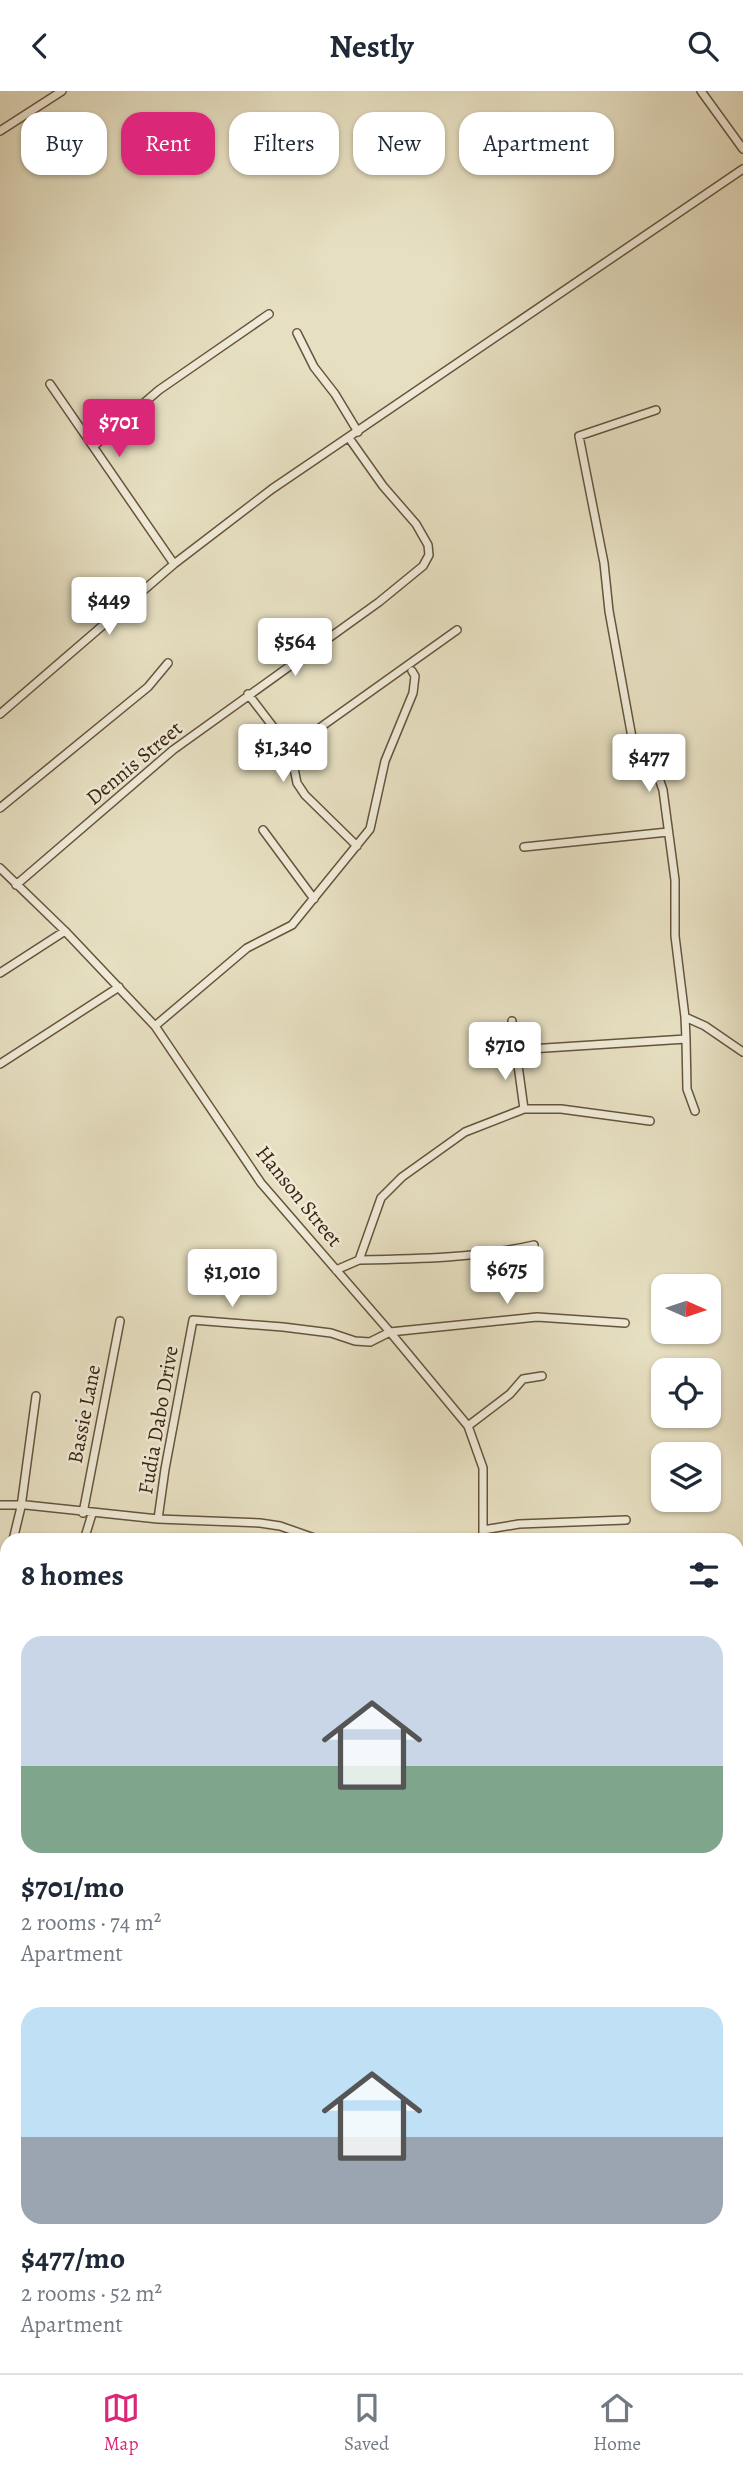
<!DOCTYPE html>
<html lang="en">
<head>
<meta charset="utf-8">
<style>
  :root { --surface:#fff; --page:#f6f6f7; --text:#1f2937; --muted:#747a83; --line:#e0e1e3; --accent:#db2777 }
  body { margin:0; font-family:Alegreya,serif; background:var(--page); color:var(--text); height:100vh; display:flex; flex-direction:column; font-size:26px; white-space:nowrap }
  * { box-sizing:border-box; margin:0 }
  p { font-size:23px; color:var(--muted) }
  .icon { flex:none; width:38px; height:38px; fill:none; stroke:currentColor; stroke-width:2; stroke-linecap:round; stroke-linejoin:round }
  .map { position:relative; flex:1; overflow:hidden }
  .details { position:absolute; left:0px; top:1442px; width:744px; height:840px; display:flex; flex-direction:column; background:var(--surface); border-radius:21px 21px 0 0; box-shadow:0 2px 5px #0004 }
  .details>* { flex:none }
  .top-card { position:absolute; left:21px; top:21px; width:702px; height:63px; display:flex; gap:14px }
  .needle { width:46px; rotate:93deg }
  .tools { position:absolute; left:651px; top:1183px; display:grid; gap:14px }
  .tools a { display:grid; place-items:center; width:70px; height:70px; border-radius:14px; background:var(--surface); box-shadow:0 2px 5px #0004; font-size:35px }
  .price { position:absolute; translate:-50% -60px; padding:0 16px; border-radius:7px; background:#fff; color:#222; font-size:23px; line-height:46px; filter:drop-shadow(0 2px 4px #0008) }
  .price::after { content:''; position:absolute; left:50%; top:42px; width:21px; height:16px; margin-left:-10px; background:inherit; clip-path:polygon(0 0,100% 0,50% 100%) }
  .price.selected { background:var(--accent); color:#fff }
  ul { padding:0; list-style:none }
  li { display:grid; align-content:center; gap:14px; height:371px; padding:0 21px }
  li span { display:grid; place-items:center; height:217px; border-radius:21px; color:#555 }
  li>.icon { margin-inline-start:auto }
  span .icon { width:126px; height:126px; fill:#fffc; stroke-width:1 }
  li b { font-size:30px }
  h2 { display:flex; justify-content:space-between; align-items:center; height:84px; padding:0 21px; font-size:30px }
  .pill { padding:0 24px; border-radius:21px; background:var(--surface); box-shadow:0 2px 5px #0004; font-size:24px; line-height:63px }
  .pill.selected { background:var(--accent); color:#fff }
  header { display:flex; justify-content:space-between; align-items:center; height:91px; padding:0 21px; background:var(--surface); font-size:32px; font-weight:700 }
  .tabs { display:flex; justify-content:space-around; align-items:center; height:98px; border-top:2px solid var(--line); background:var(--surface); font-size:19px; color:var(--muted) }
  .tabs a { display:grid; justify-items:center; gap:4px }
  .tabs .selected { color:var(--accent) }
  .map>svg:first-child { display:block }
</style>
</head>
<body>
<header><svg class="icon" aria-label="back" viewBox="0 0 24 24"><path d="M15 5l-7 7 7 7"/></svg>Nestly<svg class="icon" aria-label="search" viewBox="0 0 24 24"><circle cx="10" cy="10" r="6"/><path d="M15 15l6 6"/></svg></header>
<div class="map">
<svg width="743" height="2282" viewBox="0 0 743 2282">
  <rect width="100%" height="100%" fill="#e6dfc1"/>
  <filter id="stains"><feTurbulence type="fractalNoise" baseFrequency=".00286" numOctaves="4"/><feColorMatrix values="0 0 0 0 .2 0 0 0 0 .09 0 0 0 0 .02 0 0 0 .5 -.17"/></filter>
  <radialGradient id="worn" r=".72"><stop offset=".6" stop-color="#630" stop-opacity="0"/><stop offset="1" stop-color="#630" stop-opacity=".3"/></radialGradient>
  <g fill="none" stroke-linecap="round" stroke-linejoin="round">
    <path stroke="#908268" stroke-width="56" d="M0 1720 7 1724"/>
    <defs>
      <path id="minor" d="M701 0 743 58
        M0 40 62 0
        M297 242 314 276 335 303 358 341
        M656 319 579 345 604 472 609 520 637 674 655 676 663 699 675 789V845L685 926
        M94 355 159 299 269 223
        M174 473 272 398 743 78
        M248 603 290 658 297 692 305 704 357 755
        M0 623 174 473 50 293
        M290 658 457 539
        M0 717 148 596 168 572
        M263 739 314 808
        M524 756 668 741
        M0 777 65 840 155 935 261 1092 390 1241 468 1335 483 1377V1449
        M16 794 173 659 379 511 423 475 429 464 428 454 416 433 383 395 349 347
        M0 882 65 840
        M512 930 524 1018
        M155 935 247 857 292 834 370 738 385 670 413 602 415 585 412 580
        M686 948 687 998 695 1020
        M514 959 686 948 685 926 705 935 743 961
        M0 973 119 896
        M359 1169C417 1168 477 1167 534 1154
        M336 1179 359 1169 381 1107 402 1086 465 1041 524 1018H561L650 1030
        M468 1335 510 1303 523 1288 542 1285
        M0 1414H26L158 1428 260 1432 280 1435 320 1449
        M83 1422 120 1230
        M158 1428 165 1378 193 1229 283 1236 331 1242 355 1250 370 1251 390 1241 537 1226 625 1232
        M483 1439 519 1433 626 1429
        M13 1449 21 1416 36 1305
        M84 1449 92 1423
        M0 1545 7 1487"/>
      <path id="secondary" d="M0 1939 7 1941
        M545 2275 547 2282"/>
    </defs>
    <use href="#minor" stroke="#66543c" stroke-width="10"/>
    <use href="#secondary" stroke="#3b2510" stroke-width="14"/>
    <use href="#minor" stroke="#efead7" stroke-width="7"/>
    <use href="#secondary" stroke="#efead7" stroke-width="10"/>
  </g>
  <g text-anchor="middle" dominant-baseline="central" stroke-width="5" stroke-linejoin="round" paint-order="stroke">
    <g font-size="21" fill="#3b2510" stroke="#efead7">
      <text transform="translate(134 672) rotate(-40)">Dennis Street</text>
      <text transform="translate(299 1105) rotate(51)">Hanson Street</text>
      <text transform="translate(84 1323) rotate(-79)">Bassie Lane</text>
      <text transform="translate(158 1329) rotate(-80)">Fudia Dabo Drive</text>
    </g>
  </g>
  <rect width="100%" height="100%" filter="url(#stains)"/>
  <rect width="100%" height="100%" fill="url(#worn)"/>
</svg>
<div class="tools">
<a><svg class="needle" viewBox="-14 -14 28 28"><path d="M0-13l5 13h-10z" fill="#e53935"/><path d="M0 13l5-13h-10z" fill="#747a83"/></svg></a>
<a><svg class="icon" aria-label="locate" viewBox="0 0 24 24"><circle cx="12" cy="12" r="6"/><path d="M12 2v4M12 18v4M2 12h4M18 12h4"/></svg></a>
<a><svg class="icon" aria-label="layers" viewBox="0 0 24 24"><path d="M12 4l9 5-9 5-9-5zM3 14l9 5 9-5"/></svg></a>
</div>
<b class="price selected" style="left:119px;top:368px">$701</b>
<b class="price" style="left:109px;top:546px">$449</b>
<b class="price" style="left:295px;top:587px">$564</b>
<b class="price" style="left:283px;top:693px">$1,340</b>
<b class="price" style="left:649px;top:703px">$477</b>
<b class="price" style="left:505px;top:991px">$710</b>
<b class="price" style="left:507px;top:1215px">$675</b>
<b class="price" style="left:232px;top:1218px">$1,010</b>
<div class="top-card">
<a class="pill">Buy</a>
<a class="pill selected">Rent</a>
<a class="pill">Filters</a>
<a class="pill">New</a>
<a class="pill">Apartment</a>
</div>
<section class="details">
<h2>8 homes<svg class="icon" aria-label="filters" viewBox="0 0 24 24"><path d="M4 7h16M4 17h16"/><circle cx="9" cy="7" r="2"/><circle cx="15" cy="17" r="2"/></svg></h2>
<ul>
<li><span style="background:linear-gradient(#c9d6e8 60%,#7fa58c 0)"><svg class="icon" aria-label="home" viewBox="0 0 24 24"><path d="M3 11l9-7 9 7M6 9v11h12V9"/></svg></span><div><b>$701/mo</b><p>2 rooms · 74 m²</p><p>Apartment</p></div></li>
<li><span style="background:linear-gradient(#bfe0f5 60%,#9aa5b1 0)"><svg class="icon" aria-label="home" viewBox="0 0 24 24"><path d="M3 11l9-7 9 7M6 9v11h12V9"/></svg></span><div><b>$477/mo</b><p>2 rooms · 52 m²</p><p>Apartment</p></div></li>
</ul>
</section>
</div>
<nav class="tabs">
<a class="selected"><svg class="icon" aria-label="map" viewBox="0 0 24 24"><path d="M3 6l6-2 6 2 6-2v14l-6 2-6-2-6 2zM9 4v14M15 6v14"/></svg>Map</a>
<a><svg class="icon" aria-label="saved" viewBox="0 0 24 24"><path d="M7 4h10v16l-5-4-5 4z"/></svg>Saved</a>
<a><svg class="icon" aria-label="home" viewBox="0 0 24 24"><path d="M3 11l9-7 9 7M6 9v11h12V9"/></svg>Home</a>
</nav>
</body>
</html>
